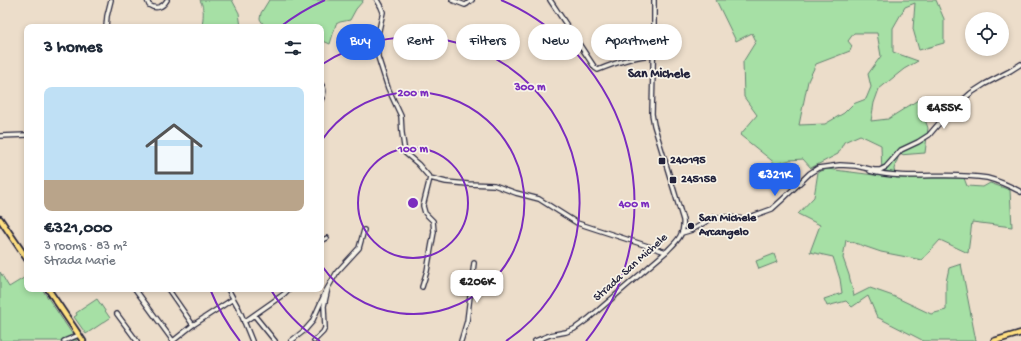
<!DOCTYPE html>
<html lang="en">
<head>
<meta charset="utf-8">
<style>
  :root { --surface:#fff; --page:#f2f2f3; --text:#1f2937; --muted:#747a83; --line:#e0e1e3; --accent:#2563eb }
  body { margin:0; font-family:"Gochi Hand",sans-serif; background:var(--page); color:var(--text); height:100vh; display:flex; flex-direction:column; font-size:15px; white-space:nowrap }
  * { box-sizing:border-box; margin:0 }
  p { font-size:13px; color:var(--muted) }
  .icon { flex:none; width:22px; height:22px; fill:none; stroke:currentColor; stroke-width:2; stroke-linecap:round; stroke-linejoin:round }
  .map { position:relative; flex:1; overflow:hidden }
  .panel { position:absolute; left:24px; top:24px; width:300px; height:268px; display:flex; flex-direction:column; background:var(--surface); border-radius:8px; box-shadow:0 2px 6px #0003 }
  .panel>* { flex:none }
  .guide { position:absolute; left:336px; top:24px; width:380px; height:36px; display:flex; gap:8px }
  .controls { position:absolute; left:965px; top:12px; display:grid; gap:8px }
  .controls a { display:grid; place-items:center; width:44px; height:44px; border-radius:50%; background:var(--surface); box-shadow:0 2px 6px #0003; font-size:20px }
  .price { position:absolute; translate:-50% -34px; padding:0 9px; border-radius:8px; background:#fff; color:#222; font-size:13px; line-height:26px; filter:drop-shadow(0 1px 2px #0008) }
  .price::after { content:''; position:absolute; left:50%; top:24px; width:12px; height:9px; margin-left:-6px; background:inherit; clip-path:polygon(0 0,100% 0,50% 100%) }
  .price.active { background:var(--accent); color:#fff }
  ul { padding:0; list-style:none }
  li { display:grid; align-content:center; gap:8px; height:212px; padding:0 20px }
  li+li { border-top:1px solid var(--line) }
  li span { display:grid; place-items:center; height:124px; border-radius:8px; color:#555 }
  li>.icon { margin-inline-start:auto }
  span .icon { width:72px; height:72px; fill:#fffc; stroke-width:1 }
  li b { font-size:17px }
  h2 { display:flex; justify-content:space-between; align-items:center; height:48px; padding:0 20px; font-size:17px }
  .pill { padding:0 14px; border-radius:18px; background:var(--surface); box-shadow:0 2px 6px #0003; font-size:14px; line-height:36px }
  .pill.active { background:var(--accent); color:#fff }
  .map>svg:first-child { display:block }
</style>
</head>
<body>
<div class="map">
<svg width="1021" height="341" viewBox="0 0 1021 341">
  <rect width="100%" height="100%" fill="#ecddca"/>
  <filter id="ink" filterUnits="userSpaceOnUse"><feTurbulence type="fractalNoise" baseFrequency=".025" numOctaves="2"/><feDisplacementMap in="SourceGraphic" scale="8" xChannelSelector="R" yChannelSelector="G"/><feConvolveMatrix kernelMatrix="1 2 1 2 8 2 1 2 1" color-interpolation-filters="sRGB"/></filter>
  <g filter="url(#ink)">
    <path fill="#a6e0a5" stroke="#648170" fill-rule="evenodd" d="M200 0H232L239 13 241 27H202C203 17 205 9 200 0Z
      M269 0H363V1L356 9 350 20 340 22 336 24 330 44 321 40V27H265L260 19 261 13Z
      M716 0H936L944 19V43L919 50 913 29 915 3 905 7 893 28V52L918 61 904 69 879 89 874 103 871 121 888 119 918 100 928 128 925 153 899 155 894 169 896 178H964L967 186 983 187 990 183 1010 190 1012 227 972 222 968 253 940 240 922 260 881 252 846 240 843 258 849 275 854 296 870 288 893 296 931 314 946 310V282L949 268 961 264 976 341H922V340L877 317 868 296 852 307 846 301 827 306 824 299 842 293 840 279 833 257 810 252 820 225 798 214 814 197 818 172 827 169 882 176 881 145 860 135 844 142 838 154 811 168 803 159 790 160 776 164 740 135 757 115 744 97 743 62 756 41 752 33 736 41ZM854 33H877L881 56 868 74 871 87 866 99 853 104 844 113 825 124 799 125 808 81 816 64 850 51 852 46 848 41Z
      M774 254 777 262 759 269 756 261Z
      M0 272 9 287 27 276V289H42L77 341H0Z
      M97 299 110 318 86 334 74 317 77 315 76 313Z"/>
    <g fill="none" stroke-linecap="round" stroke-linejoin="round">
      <defs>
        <path id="minor" d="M147 0 149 5C156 10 163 7 167 0
          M377 0 381 7 383 12 377 39 378 57 388 88 401 116 402 133 405 153 418 164 430 178 446 182 468 184 494 185 516 193 539 199 577 223 666 252
          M452 0 465 5 467 4 472 0
          M550 0 595 68 598 70C615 63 634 56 654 55
          M106 27 107 16 111 0
          M321 84C325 89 324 95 321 100
          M0 136 27 135
          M870 171C908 181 948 171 987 178 999 181 1010 186 1021 192
          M682 233 692 230 714 217H726L744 219 772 209 783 199 810 173 818 168 840 165 856 166 874 170H880L886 167 901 150 918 142 929 135 947 114 971 93 985 84 1010 71 1021 64
          M321 241 327 238
          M422 287 427 271 434 232 433 221 425 213 423 206 430 178
          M135 289 173 341
          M168 289 193 325
          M228 289 239 309 252 341
          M117 314 137 341
          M244 322 254 315
          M64 341 79 335
          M173 341 193 325 233 299
          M275 341 254 315 284 294 289 289
          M291 341 305 330 312 322 326 291 337 272 359 248 364 230
          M314 341 323 332 325 328 324 306 328 288
          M461 341 467 321 474 263
          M535 341 550 335 566 332 574 329 588 319 666 252C676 242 685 235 683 220L654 125 652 114 654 25V0"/>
        <path id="major" d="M0 219 27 259
          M48 289 83 341
          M994 341 1021 333"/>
      </defs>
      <use href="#minor" stroke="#22223b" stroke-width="6"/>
      <use href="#major" stroke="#22223b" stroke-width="8"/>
      <use href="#minor" stroke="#f7f3e8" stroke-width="3.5"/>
      <use href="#major" stroke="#ffdf80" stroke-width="4.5"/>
    </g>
  </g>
  <g fill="none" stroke="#7b2cbf" stroke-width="2">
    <circle cx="413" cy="203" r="55"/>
    <path d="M322 140A111 111 0 1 1 322 266"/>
    <path d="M320 341A166 166 0 0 1 271 290M321 65A166 166 0 0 1 506 341"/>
    <path d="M240 341A221 221 0 0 1 210 289M280 27A221 221 0 0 1 325 0M501 0A221 221 0 0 1 586 341"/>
  </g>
  <g fill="#22223b" stroke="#f7f3e8" stroke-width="1.5">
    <rect x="658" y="157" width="8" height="8" rx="2"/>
    <rect x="669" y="176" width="8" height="8" rx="2"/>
    <circle cx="691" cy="226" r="4"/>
  </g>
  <g text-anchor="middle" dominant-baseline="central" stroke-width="3.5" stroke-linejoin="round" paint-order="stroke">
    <g font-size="12" font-weight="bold" fill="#22223b" stroke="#f7f3e8" text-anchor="start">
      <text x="670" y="161">240195</text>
      <text x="681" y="180">245158</text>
      <text x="699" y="219">San Michele<tspan x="699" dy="14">Arcangelo</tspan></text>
    </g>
    <g font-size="12" fill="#22223b" stroke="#f7f3e8">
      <text transform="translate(631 268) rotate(-42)">Strada San Michele</text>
    </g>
    <g font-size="13" font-weight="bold" fill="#22223b" stroke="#f7f3e8">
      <text x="659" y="74">San Michele</text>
    </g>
  </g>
  <circle cx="413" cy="203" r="6" fill="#7b2cbf" stroke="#f7f3e8" stroke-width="2"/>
  <g font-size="12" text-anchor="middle" font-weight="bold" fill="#7b2cbf" stroke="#f7f3e8" stroke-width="3.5" stroke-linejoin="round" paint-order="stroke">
    <text x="530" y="90">300 m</text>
    <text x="413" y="96">200 m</text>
    <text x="413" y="152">100 m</text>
    <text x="634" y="207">400 m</text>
  </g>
</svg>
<div class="controls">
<a><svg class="icon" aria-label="locate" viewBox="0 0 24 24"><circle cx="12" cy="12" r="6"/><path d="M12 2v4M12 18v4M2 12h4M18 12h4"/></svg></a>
</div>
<b class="price" style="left:944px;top:130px">€455K</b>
<b class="price active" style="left:775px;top:197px">€321K</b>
<b class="price" style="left:477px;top:304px">€206K</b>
<div class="guide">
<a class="pill active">Buy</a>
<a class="pill">Rent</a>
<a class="pill">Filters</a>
<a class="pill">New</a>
<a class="pill">Apartment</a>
</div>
<section class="panel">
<h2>3 homes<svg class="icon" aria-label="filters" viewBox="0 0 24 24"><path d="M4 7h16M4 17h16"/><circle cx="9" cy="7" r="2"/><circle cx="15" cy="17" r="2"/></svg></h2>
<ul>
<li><span style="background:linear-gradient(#bfe0f5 75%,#b9a48a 0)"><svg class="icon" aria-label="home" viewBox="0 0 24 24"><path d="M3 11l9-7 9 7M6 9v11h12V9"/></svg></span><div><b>€321,000</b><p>3 rooms · 83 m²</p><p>Strada Marie</p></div></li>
</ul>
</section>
</div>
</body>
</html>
